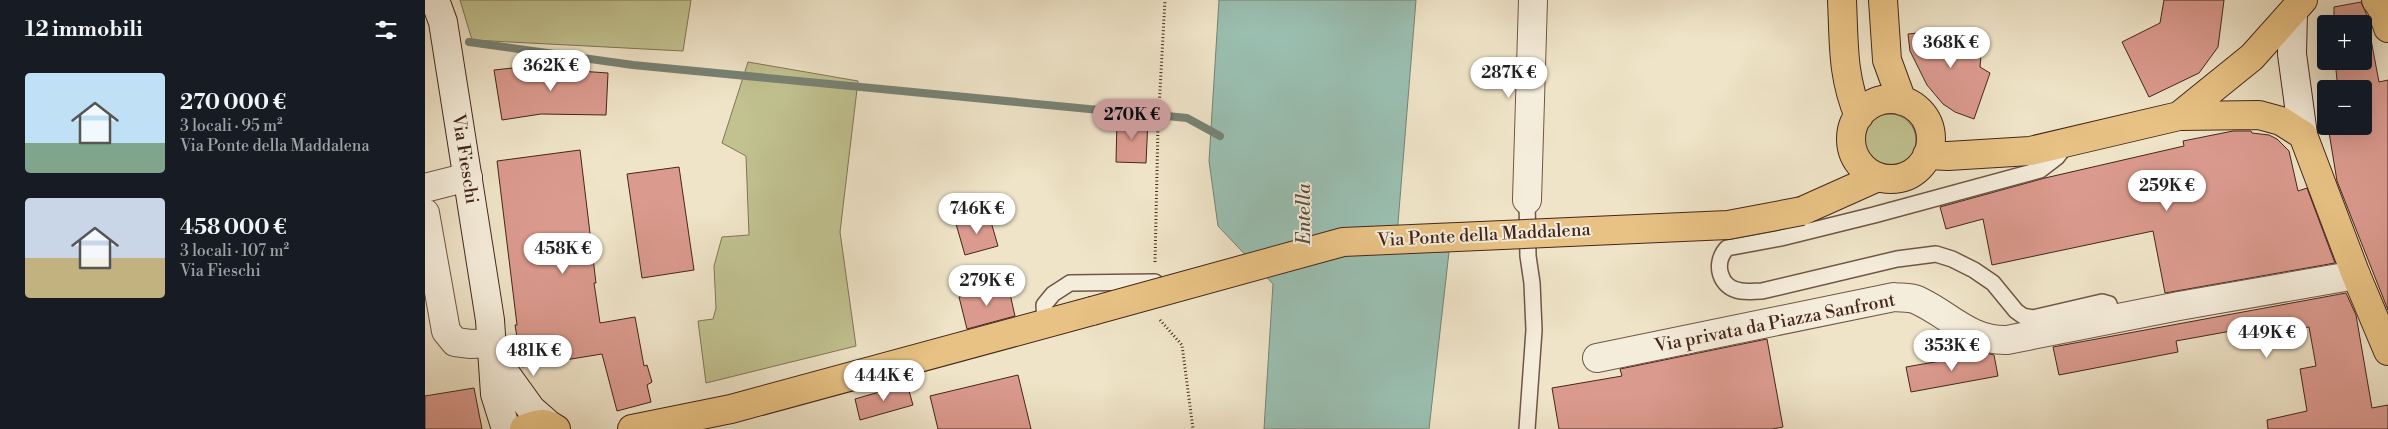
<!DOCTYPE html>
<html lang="it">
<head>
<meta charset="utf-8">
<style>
  :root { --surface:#171b24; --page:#242831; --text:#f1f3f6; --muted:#9ea1a6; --accent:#c59692 }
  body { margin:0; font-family:"Libre Bodoni",serif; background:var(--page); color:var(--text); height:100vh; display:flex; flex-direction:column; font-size:19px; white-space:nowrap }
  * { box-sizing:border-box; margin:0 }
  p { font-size:16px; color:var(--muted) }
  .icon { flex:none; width:28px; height:28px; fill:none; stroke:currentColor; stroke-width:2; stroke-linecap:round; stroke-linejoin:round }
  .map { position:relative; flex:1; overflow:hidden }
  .drawer { display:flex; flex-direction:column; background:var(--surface); width:425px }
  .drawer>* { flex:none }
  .fabs { position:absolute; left:1892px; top:15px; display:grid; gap:10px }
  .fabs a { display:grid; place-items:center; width:55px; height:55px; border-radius:5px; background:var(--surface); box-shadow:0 5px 20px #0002; font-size:25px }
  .price { position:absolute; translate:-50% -42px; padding:0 11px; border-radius:18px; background:#fff; color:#222; font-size:16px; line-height:32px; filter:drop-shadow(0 1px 2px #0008) }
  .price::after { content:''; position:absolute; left:50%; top:30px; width:15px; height:11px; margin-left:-8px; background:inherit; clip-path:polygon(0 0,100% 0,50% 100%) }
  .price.current { background:var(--accent); color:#111 }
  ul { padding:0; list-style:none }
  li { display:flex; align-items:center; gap:15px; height:125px; padding:0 25px }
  li span { display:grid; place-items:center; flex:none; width:140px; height:100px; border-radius:5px; color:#555 }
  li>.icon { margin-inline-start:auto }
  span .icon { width:60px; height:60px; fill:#fffc; stroke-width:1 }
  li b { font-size:21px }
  h2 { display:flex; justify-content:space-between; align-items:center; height:60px; padding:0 25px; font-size:21px }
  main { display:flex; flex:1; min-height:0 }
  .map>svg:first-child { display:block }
</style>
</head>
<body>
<main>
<section class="drawer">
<h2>12 immobili<svg class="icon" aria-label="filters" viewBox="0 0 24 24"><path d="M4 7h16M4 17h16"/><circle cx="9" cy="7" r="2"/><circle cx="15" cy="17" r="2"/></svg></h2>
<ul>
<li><span style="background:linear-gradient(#bfe0f5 70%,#7fa58c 0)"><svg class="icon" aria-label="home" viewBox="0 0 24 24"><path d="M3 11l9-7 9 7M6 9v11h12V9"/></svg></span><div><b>270 000 €</b><p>3 locali · 95 m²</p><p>Via Ponte della Maddalena</p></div></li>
<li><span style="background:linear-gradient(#c9d6e8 60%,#c2b280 0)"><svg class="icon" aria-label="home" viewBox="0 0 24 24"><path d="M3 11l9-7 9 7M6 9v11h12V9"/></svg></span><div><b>458 000 €</b><p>3 locali · 107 m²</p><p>Via Fieschi</p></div></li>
</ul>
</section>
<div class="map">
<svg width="1963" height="429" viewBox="0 0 1963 429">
  <rect width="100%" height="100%" fill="#efe4c8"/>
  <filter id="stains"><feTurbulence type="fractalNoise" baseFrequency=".004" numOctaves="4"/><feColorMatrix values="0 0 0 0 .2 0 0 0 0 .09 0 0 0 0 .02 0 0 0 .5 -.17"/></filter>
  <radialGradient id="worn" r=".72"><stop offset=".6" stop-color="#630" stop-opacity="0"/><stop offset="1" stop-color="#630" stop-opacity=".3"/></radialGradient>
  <path fill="#c1c290" stroke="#827456" d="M35 0H266L258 51 47 40Z
    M323 62 433 81 415 232 431 346 281 383 273 321 288 319 291 308 289 266 297 237 324 235 321 156 297 143Z
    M1439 140a26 26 0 1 1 52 0a26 26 0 1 1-52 0Z"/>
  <path fill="#9abfb1" stroke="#788275" d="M794 0H991L971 248 1024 252 1004 429H839L848 284 793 226 784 161Z"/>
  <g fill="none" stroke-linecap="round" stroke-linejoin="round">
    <path stroke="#788275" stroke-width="8" d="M44 42 208 65 716 114
      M742 116 762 118 795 136"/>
  </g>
  <path fill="#db9a8e" stroke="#44261b" d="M1739 0H1799L1793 47 1774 73 1724 97 1697 42 1735 23Z
    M1936 2 1941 13 1954 82 1963 80V310L1912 181 1903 126H1939V89H1913L1910 61H1939V24H1909V7Z
    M1534 29 1535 39 1557 43 1555 67 1565 73 1549 119 1530 112 1518 104 1502 85 1485 51 1483 34Z
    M97 67 183 73 181 115 116 114 77 120 69 70Z
    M1901 94V118L1897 95Z
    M692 120H723L721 163 691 162Z
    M1808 131H1826L1827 133 1844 135 1852 139 1864 151 1873 191 1882 188 1910 263 1740 293 1728 231 1567 265 1558 219 1521 229 1515 207 1620 178 1759 146 1758 141Z
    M155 150 171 283H169L175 323 210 317 219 366 222 365 227 382 222 385 226 402 192 411 177 354 97 367 90 325H92L72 161Z
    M254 167 269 270 217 278 202 174Z
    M564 215 573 246 540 255 531 224Z
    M583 285 590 316 542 329 534 297Z
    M1921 293 1931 315 1947 408 1963 405V429H1843L1842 420 1882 411 1875 369 1891 366 1884 327 1869 330 1867 320 1751 341 1753 352 1634 375 1628 347Z
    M1342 339 1358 427 1347 429H1134L1127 388 1197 376 1195 369Z
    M1561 353 1569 355 1573 376 1486 392 1481 367Z
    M593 375 606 429H513L505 396Z
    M482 384 488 405 435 420 430 399Z
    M49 388 57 429H0V396Z"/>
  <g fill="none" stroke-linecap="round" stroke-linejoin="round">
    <defs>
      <path id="lane" d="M1641 145 1632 157 1615 170 1449 215 1356 238 1302 248C1288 263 1294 288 1316 291 1323 292 1330 291 1337 291L1472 259 1511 254 1527 259 1549 270 1568 283 1591 311 1598 316 1608 318 1677 302 1684 304 1689 319
        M1102 200 1103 256 1107 283 1109 330 1102 429
        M620 323 619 305 628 294 645 283 730 282"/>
      <path id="street" d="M0 188 43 177
        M1102 200 1108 0
        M0 213 21 331 30 342 46 344 67 343
        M1172 358 1469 297C1476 298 1486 297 1492 300 1525 315 1544 341 1582 340L1754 306 1931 275"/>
      <path id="secondary" d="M10 0 18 22 65 320 70 394 81 429
        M1868 12 1867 54 1878 135
        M68 356 106 409 122 423"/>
      <path id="primary" d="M1417 0C1419 42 1417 77 1434 116
        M1458 0 1462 60 1477 101
        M1951 0 1956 7 1963 28
        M1426 139a40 40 0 1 1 80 0a40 40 0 1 1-80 0Z
        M1754 116 1827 57 1878 0
        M1502 155 1523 156 1605 151 1754 116 1834 115 1856 121 1878 135 1931 275 1963 351
        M1377 211 1453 177
        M99 429C111 424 120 421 131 429
        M207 429 306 409 667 311"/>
    </defs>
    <use href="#lane" stroke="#6f5646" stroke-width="18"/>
    <use href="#street" stroke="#6f5646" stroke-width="30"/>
    <use href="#secondary" stroke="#44261b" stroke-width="30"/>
    <use href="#primary" stroke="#44261b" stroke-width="30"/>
    <path stroke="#44261b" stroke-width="3" stroke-dasharray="1 2.5" stroke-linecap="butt" d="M730 262 733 127 740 0
      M735 320 757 345 768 429"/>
    <use href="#lane" stroke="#f5eddb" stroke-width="15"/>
    <use href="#street" stroke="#f5eddb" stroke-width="28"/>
    <use href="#secondary" stroke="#f5eddb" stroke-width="28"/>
    <use href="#primary" stroke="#e8c284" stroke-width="28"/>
    <defs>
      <path id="primary-bridge" d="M667 311 918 242 1303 225 1377 211"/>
    </defs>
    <use href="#primary-bridge" stroke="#44261b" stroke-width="30" stroke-linecap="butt"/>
    <use href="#primary-bridge" stroke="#e8c284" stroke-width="28"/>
  </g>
  <g text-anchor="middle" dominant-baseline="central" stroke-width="4" stroke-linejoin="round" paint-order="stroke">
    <g font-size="18" fill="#44261b" stroke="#f5eddb">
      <text transform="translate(40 159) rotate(81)">Via Fieschi</text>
      <text transform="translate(1059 235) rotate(-3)">Via Ponte della Maddalena</text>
      <text transform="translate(1350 323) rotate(-11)">Via privata da Piazza Sanfront</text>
    </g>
    <g font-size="19" font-style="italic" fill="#5a4c40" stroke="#f5eddb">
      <text transform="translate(879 214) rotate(-90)">Entella</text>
    </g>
  </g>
  <rect width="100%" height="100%" filter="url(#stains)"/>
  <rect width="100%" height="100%" fill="url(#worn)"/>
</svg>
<div class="fabs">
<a>+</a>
<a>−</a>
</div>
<b class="price" style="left:1526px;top:69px">368K €</b>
<b class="price" style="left:126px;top:92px">362K €</b>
<b class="price" style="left:1084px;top:99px">287K €</b>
<b class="price current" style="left:707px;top:141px">270K €</b>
<b class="price" style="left:1742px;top:212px">259K €</b>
<b class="price" style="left:552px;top:235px">746K €</b>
<b class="price" style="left:138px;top:275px">458K €</b>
<b class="price" style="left:562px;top:307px">279K €</b>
<b class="price" style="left:1842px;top:359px">449K €</b>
<b class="price" style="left:1527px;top:372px">353K €</b>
<b class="price" style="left:109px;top:377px">481K €</b>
<b class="price" style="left:459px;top:402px">444K €</b>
</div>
</main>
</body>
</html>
